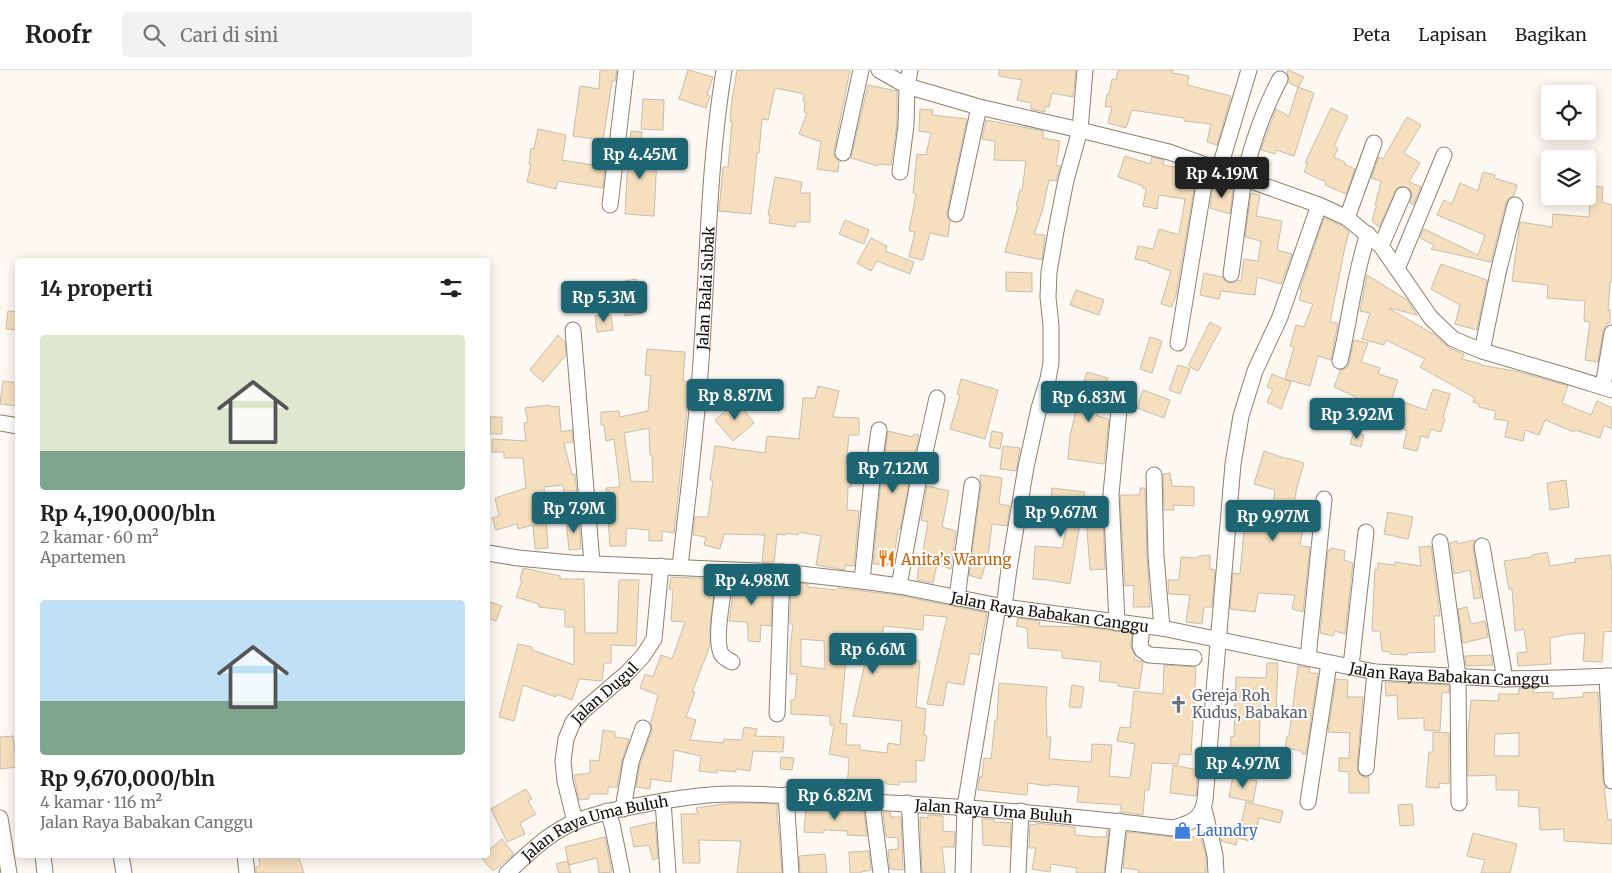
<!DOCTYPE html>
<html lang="id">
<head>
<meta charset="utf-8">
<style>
  :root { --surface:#fff; --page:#f2f2f2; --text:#202124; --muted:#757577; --line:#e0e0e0; --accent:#1e6574 }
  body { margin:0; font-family:Merriweather,serif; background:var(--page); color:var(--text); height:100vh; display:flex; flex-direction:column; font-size:19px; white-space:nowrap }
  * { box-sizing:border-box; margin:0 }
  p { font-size:16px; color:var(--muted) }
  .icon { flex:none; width:28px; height:28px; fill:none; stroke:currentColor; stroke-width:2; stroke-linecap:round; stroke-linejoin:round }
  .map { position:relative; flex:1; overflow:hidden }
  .panel { position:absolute; left:15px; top:188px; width:475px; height:600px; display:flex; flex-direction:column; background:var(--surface); border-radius:5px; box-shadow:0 2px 12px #0003 }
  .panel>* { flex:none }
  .controls { position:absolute; left:1541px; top:15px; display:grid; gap:10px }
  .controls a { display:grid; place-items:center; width:55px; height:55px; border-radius:5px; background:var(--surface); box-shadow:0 2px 12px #0003; font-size:25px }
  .price { position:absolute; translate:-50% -42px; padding:0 11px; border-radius:5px; background:var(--accent); color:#fff; font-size:16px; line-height:32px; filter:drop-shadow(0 1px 2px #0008) }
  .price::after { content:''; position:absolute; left:50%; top:30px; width:15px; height:11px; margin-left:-8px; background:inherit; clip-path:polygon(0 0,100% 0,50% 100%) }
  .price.active { background:#222; color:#fff }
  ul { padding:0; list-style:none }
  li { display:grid; align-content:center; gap:10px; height:265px; padding:0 25px }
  li span { display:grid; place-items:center; height:155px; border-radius:5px; color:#555 }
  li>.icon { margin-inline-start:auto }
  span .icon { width:90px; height:90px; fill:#fffc; stroke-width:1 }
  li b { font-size:21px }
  h2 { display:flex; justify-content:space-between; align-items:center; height:60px; padding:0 25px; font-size:21px }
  header { display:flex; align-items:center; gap:30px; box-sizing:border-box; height:70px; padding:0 25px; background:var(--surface); border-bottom:1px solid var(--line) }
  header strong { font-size:24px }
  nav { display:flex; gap:28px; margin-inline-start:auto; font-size:18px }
  .search { width:350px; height:45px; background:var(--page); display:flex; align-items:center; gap:12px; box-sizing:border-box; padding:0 18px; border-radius:5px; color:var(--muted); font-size:19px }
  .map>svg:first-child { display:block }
</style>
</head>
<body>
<header>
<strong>Roofr</strong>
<div class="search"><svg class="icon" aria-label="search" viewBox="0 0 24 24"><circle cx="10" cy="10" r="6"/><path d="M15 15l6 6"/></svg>Cari di sini</div>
<nav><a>Peta</a><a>Lapisan</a><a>Bagikan</a></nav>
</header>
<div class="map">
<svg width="1612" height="803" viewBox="0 0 1612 803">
  <rect width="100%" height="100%" fill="#fdf8f1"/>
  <path fill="#f6dfbe" stroke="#c8bcac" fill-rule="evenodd" d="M600 0H617L615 11H612L603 70 573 66 580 16 599 19Z
    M688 0 713 7 707 25 710 26 706 38 679 29Z
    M737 0H850L834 81V86L839 91 838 102 817 99 821 72 799 64 807 43 804 42 805 32 803 31 804 24 775 18 768 50 762 49 759 83H757L751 144 719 141 723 97H728L732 52H730L732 30Z
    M999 0H1076L1073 27 1052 23 1049 37 1045 36V42L1031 39V33L1017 30 1022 10 999 6Z
    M1118 0H1173L1172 3 1189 6 1187 15 1231 26 1217 75 1207 72 1211 54 1184 51V48L1132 40 1126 58 1108 53 1112 37H1105L1107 24H1109L1112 9 1116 10Z
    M1288 0 1304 7 1298 17 1289 13V8L1287 3Z
    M868 15 897 21V54L891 95 879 94 878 96 851 88Z
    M1298 17 1314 23 1294 86 1276 80 1275 84 1261 80 1276 39 1289 46Z
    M643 29 664 30 663 60 641 59Z
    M1331 38 1348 46 1334 76 1338 78 1334 87 1345 92 1344 94 1355 99 1346 124 1325 115 1326 112 1304 102 1308 93H1305Z
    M920 39 933 40 932 45 967 49 947 142V147L950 151 948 167 930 163 923 190 909 187 915 162 909 161 916 124 913 123 917 84 926 85 931 63 919 61Z
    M1407 47 1421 55 1404 83 1420 93 1409 112 1421 117 1413 135 1410 133 1412 124 1410 119 1402 116 1397 118 1379 157 1372 151 1375 139 1377 136 1375 135 1381 111 1371 108 1379 87 1383 89Z
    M986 50 1043 61V68L1060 71 1056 95 1060 96 1056 111 1049 110 1042 142 1034 164 1045 165 1042 190 1005 182 1018 136H1016L1020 120 1022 121 1026 91 994 90 995 71 982 69Z
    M538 59 566 65 562 90 605 97 603 118 558 111 556 119 527 112 531 94H529L531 78 534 79Z
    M631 61 642 62 639 86 657 87 654 146 625 144 628 86Z
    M1125 86 1150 94 1152 87 1164 90 1163 95 1188 99 1197 102 1176 225 1172 237 1161 234 1171 201 1148 193 1149 192 1135 189 1138 176 1153 179 1159 159 1179 165 1185 129 1159 125 1157 139 1143 136 1146 119 1143 118V116L1118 107Z
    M1483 102 1495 105 1494 108 1517 115 1514 126 1509 128 1506 133 1491 192 1431 179 1434 175 1420 168 1424 159 1478 185 1485 165 1437 145 1444 130 1452 134 1460 113 1478 121Z
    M775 107 802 112 800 123H810V152H796L795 157 769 153 770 145H768Z
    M1213 115 1233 120 1230 144 1210 138Z
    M1591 116 1603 117 1602 132 1612 135V212H1610L1608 240H1610V253H1607L1603 261 1598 292 1585 290 1590 252 1584 251 1585 231 1547 228 1548 215 1512 211 1520 152 1552 157 1553 144 1589 147Z
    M1251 123 1260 125 1256 146 1282 151 1277 180 1292 184 1281 214 1257 207 1255 225 1221 221 1219 229 1200 225 1204 203 1222 207 1226 212 1234 213 1238 210 1241 211 1244 189 1258 191 1261 171 1245 167Z
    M1324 148 1342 156 1349 162 1345 177 1330 252 1338 253 1331 290 1318 286 1310 316 1285 309 1294 277 1290 276 1296 255 1304 257 1313 234 1299 230 1302 220 1300 219Z
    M845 150 869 160 864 174 839 164Z
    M871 168 887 176 885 181 914 192 910 204 877 191 871 201 857 193Z
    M1441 194 1487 210 1477 260 1455 254 1460 235 1431 219Z
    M1006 202 1032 203V222L1006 221Z
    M1367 205 1407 230 1417 245 1390 238V239L1435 265 1449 278 1464 284 1462 289 1481 294V295L1520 302 1568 316 1562 333 1591 345 1597 331 1612 338V359L1604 355 1600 368 1575 360 1574 362 1545 350 1539 365 1525 360 1523 371 1505 367 1508 351 1494 349 1496 341 1479 337V334L1473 332 1475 328 1420 297 1425 289 1386 270 1384 275 1362 269 1370 243 1360 241Z
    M636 209 642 243 625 246 620 212Z
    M1076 220 1104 230 1099 245 1070 235Z
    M8 241 18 242V260L6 259Z
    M611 245 613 260 597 262 595 246Z
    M1210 252 1221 258 1198 301 1188 296Z
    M558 265 565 272 566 285 543 312 530 300Z
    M1150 267 1162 271 1152 303 1140 299Z
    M1354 270 1368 273 1361 292 1380 298 1378 304 1398 310 1392 328 1426 340 1433 319 1450 324 1443 347 1445 348 1441 362 1431 359 1428 368 1421 366 1417 381 1403 378 1407 361 1402 359 1406 350 1392 344 1393 341 1368 335 1360 362 1347 358 1356 327 1334 317 1340 302 1339 300 1347 298 1349 293Z
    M647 279 685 282 683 311 690 312 674 463 662 461V471H649V460L627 458V460H626V476H610L606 418 620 417 614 369 606 371 604 355H601V342L619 341 620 347 648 341 651 306 645 305ZM649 358 650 385H652L653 412 631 411 624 363Z
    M1178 295 1190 299 1180 324 1169 320Z
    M1087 302 1108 308 1097 346 1109 349 1104 394 1068 389 1070 366 1078 332 1075 331 1078 320 1081 321Z
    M1272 304 1291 312 1281 339 1267 332 1273 319 1267 317Z
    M961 309 998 320 985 369 950 359 960 325 957 324Z
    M3 311 18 313V336L0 334Z
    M818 316 839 321 833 347 859 348V365H849L846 394 853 395 851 417H848L847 440 859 441 854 496 845 495V500L816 495 821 466 799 462 798 465 786 463V465L777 464 774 492H762L765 465 724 464 720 479 704 475 706 467 693 465 695 447H708L713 410H710L715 376 765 383 767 366 799 369 803 328H815Z
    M1143 320 1170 330 1164 348 1137 338Z
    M737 331 754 353 733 371 715 350Z
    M550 335 551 337 559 336 561 362 572 360 573 372 564 373 572 405 575 404 577 422 564 426 563 415 544 417 548 478 535 479 533 455 518 459 517 454 496 460 492 448 499 446 495 428 526 418 523 388H504V382H492V369L526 371 524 353 528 352 525 338Z
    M490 347H502V364H490Z
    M888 361 913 367 914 364 919 365 900 459H898L893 495 873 494 880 420Z
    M992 361 1003 363 1000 379 989 377Z
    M1354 362 1364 365 1361 377 1350 374Z
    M1003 376 1020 378 1016 401 1000 399Z
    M1264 381 1287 389V388L1304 393 1297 417 1290 455 1303 457 1300 476 1310 477 1303 542 1292 539 1295 525 1258 523 1255 542 1230 539 1233 503 1240 504 1244 461 1247 462 1248 447 1271 450 1275 420 1254 414Z
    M1170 403 1172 416 1194 417V436L1173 435 1174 440H1164L1163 404Z
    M980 405 1002 408 999 434 1010 436 1007 456 992 454 988 486 981 509 969 505 981 416Z
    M1566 410 1569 437 1550 440 1547 413Z
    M927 416 949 421 942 457 956 461 951 499 937 494 933 513 917 510 919 493 921 494 928 452 921 450Z
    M1052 418 1085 422 1070 514 1048 510 1033 509 1035 476 1062 478 1067 455 1048 453Z
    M1140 418H1145L1147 486 1150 537H1133L1134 515 1125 516 1120 425H1140Z
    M1388 442 1413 447 1408 469 1384 464Z
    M1103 446 1105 499 1090 500 1086 448Z
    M579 448 581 479 569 480 566 449Z
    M1475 470 1473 478 1481 528 1474 529 1470 500 1454 504 1450 473 1457 471V474Z
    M1431 476 1440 546H1434L1435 582 1407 583V585L1390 584V582L1382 581 1380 561H1372L1375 499 1378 500V493L1395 495V492L1421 496 1419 477Z
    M1331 478 1345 481 1344 490 1353 493 1345 564 1335 561 1333 566 1320 563 1328 480 1330 481Z
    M1547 482 1550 496 1576 492 1575 489 1610 485 1612 503V561L1604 562 1602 592 1583 591 1585 563 1569 564 1550 568 1551 594 1518 596 1517 583 1527 582 1524 559 1515 561 1512 519H1509L1504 491 1532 487V485Z
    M1210 485V499L1215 500 1212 537H1204L1202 554 1186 552 1190 525 1169 524 1168 510H1179L1181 487 1198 488V486Z
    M523 498 560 506V509H584L585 563H617L619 510H639L636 576 611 575V593H604L602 611 579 609 572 630 556 624V627L523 615 514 651 499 647 518 574 532 577V580L574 595V557H565V540L539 537V534L516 527 522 511 520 510Z
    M671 507 716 509 710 556V576L692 622H695L686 647 696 650 690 670 723 673 724 669 742 670 744 657 757 659 755 666 784 667 783 682 753 681 750 701 736 699V702L717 700V703L699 701 701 686 674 680 671 712 651 709 650 719 636 717 640 694 652 661 651 653 658 625 640 618 645 604 653 607 661 585 672 589 685 552 671 551 673 520 669 519Z
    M735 510 772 511 771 556 761 555 760 572 748 571V555H747V552L729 551Z
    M791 512 808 514V517L837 520 838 518 897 525 987 543 979 585 970 583 964 615 947 612 943 636 927 634 947 547 924 545 923 560 884 556 878 585 920 591 916 637 926 639 924 665 927 666 924 691 916 690V712H899V715L886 714V712L862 709 861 722 847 721 849 688 829 684 834 655H830V646L791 644V630H795L797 604H790V578L793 554H790ZM848 568 870 571 853 646 902 651 900 675 888 673 887 683 860 680V675H846L847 654 840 653ZM801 569 824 571 825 599 801 596Z
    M490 532 502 536 496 551 488 548V539Z
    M1467 537 1471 554 1485 551 1488 567 1463 573 1458 539Z
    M1018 548 1040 551 1039 556 1084 557 1132 563 1131 576 1135 586 1134 590 1143 592 1139 619 1118 616V613L1099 611 1101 592 1062 588V581L1028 578 1027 558 1016 556Z
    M1491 585 1493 595 1466 596 1465 586Z
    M1267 593H1278L1276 643 1260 641 1259 690 1230 688 1231 666 1234 667 1236 607 1266 608Z
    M1164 595 1196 597 1191 685 1180 684 1178 694 1152 693 1149 720H1145L1143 745 1121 742V735L1077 732 1079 717 1050 714 1049 716 1028 713 1027 725 978 720 980 706 982 707 984 688 991 689 995 650H997L999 613 1047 617 1046 634 1047 667H1051L1049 689 1091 692 1092 674 1112 675 1109 706 1130 708 1135 674 1117 671 1120 657 1130 658 1134 621 1163 624Z
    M1298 596 1310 598 1309 603H1318L1306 684H1302V681L1285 678 1287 666H1289Z
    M1336 609 1348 610 1347 627H1363L1357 698 1360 705 1365 707H1369V723H1349V702L1339 701V688H1349L1350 663 1328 662Z
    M1385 612 1449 615V623L1442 622 1440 661 1424 660V648L1398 649 1397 625 1386 626Z
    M1072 615 1084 617 1081 638 1069 637Z
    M1519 618H1533L1534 623 1553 622V629L1583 627V623L1598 622 1603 711 1607 718H1604L1608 750H1612V774L1564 771V759L1540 760 1539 738 1518 736 1519 720H1496V705L1468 706V663L1471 630 1499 631 1498 624H1519ZM1519 663V686H1494L1495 664Z
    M603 660 615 662V667L629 669 622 690 617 717H608V724H589V729L579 730 574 705 590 703V690L599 691Z
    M1433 662 1449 663V714L1439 713V718L1426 717 1429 682H1433Z
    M13 666 17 697 0 699V667Z
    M781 687 794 688 792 700 780 699Z
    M1173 695 1198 700 1196 726 1170 723Z
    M1233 706 1257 711 1253 732 1229 727Z
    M526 719 532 729 528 731 536 744 520 753 525 764 507 772 491 739Z
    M1246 732 1283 741 1280 753 1259 748 1254 772 1238 768Z
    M747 733 777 734V751H778L782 803H737L741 771 699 770 700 793H683L681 744H698L696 738 723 734Z
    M1412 734 1414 755 1400 756 1398 735Z
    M806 736 864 741 867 766 847 765 848 761 824 760V763L804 762Z
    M883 742H890L891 747H901L903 800 890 799 888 780 898 779V768L886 767Z
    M928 745 943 746V761L955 762 954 777H942L945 803H922L920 747 928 748Z
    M982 749H994V752L1011 753 1010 777 983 775Z
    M655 752 658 788 653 790 649 775 634 777 630 758Z
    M1036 753 1075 757V765L1096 767H1106L1107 760H1109L1104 803H1076L1077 798 1051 794 1050 802 1032 799 1036 778H1029L1030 754 1036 755Z
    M1220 755 1239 760 1236 775 1221 771 1219 760Z
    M1127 762 1172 767 1183 765 1201 768 1206 786V803H1138L1139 800 1123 798Z
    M1473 763 1517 774 1510 803H1481L1485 790 1467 786Z
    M605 767 612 802 599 803 597 788 569 795 565 777Z
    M502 769 514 784 493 801 481 787 488 785V781Z
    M869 781 871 800 861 802V803H850L849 782Z
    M825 784 827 803H800L799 786Z
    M258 785H298L304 803H256V797L260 795Z
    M567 791 571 803H559L556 794Z"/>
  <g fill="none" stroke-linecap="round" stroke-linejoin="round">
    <defs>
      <g id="minor">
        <path d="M879 0 907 16 979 37 1080 60 1169 82 1319 135 1347 148 1381 176 1431 248 1453 269 1482 281 1567 306 1612 320"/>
        <path d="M843 83 861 0"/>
        <path d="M1219 100 1249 0"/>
        <path d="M900 102 906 55 907 16 910 0"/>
        <path d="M610 135 626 0"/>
        <path d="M956 144 979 37"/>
        <path d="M1347 148 1374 73"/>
        <path d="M1381 176 1403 125"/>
        <path d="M1397 199 1444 85"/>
        <path d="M1231 204 1244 107C1252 74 1264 39 1280 9"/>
        <path d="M573 260 592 493"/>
        <path d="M1178 273 1207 96"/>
        <path d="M1482 281 1498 203 1515 135"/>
        <path d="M1340 291C1350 249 1354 205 1368 164"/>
        <path d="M1603 316 1612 263"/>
        <path d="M0 353 18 356"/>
        <path d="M1154 405 1156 486 1162 558"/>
        <path d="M1440 472 1458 606 1459 733"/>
        <path d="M1482 476 1505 609"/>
        <path id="s1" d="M488 483 518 488 572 493 782 502 862 511 899 516 1004 537 1162 558 1375 602 1505 609 1558 608 1612 606"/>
        <path id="s2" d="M680 497C688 423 698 349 702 275 708 182 709 92 724 0"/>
        <path d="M727 500C724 517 713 572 722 585 724 588 729 590 732 592"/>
        <path d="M862 511 871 419 879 360"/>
        <path d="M899 516 917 418 937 328"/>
        <path d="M957 528 972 415"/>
        <path d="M1004 537 1009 499 1026 397 1039 338 1048 309 1051 293V256L1048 227 1049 202 1056 161 1066 110 1080 60 1085 0"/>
        <path d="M1117 553 1111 424 1120 329"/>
        <path d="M1142 556 1140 576 1142 580 1149 585 1194 588"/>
        <path d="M1308 588 1324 429"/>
        <path d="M1351 596 1366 462"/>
        <path d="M1607 606 1612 711"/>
        <path d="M777 644 782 502"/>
        <path d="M1366 698 1375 602"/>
        <path d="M786 725 791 803"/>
        <path d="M663 731 668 803"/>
        <path d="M872 732 881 803"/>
        <path d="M1308 732 1329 593"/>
        <path d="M907 733 910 744 913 803"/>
        <path d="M623 739 631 692 643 658"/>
        <path d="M1204 739 1215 785 1216 803"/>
        <path d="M607 741 612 754 622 803"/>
        <path d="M0 748 9 803"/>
        <path id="s3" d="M575 752 565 711 563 691 566 669 573 652 584 640 627 603 643 586 654 569 661 496"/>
        <path d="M43 785 45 803"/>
        <path d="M121 785 124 803"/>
        <path d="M245 785 247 803"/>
        <path id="s4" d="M507 803C528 784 549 762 577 751 603 741 630 737 657 732 681 728 705 724 729 724 777 723 824 729 872 732 973 737 1073 746 1173 758 1191 753 1202 749 1205 730L1233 394 1241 346 1255 301 1280 247 1319 135"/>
        <path d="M963 803 965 737 998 536"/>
        <path d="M1018 803 1021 741"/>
        <path d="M1113 803 1119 751"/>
      </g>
    </defs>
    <use href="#minor" stroke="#8b8070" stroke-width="17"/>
    <use href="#minor" stroke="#fff" stroke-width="15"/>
  </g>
  <defs>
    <symbol id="restaurant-bare" viewBox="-9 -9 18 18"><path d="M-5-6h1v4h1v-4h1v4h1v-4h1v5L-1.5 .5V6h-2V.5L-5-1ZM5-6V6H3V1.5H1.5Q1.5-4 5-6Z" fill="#e8710a" stroke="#fff" stroke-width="2.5" paint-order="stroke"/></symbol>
    <symbol id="church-bare" viewBox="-9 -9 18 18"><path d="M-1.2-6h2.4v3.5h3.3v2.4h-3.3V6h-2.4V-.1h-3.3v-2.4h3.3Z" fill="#6b7280" stroke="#fff" stroke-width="2.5" paint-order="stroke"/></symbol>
    <symbol id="shop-bare" viewBox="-9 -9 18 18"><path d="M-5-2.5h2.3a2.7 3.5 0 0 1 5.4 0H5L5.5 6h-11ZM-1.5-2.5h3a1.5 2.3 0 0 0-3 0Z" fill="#3f7fe0" stroke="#fff" stroke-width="2.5" paint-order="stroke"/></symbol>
  </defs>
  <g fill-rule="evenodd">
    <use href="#restaurant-bare" x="874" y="476" width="25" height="25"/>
    <use href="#church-bare" x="1166" y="622" width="25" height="25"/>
    <use href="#shop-bare" x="1170" y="748" width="25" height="25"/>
  </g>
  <g text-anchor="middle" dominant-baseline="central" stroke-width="4" stroke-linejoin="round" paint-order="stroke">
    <g font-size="15" fill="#110d07" stroke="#fff">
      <text stroke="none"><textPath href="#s2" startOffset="280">Jalan Balai Subak</textPath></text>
      <text stroke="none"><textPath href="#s1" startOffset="566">Jalan Raya Babakan Canggu</textPath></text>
      <text stroke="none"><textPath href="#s1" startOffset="971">Jalan Raya Babakan Canggu</textPath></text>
      <text stroke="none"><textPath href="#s3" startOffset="146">Jalan Dugul</textPath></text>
      <text stroke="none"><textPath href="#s4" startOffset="508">Jalan Raya Uma Buluh</textPath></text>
      <text stroke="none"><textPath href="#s4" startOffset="102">Jalan Raya Uma Buluh</textPath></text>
    </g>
    <g font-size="15" fill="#c56008" stroke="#fff" text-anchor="start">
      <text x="901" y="489">Anita’s Warung</text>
    </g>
    <g font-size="15" fill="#5b616d" stroke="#fff" text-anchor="start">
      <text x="1192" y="625">Gereja Roh<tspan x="1192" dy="17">Kudus, Babakan</tspan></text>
    </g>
    <g font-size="15" fill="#366cbe" stroke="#fff" text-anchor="start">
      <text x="1196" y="760">Laundry</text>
    </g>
  </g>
</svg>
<div class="controls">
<a><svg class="icon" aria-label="locate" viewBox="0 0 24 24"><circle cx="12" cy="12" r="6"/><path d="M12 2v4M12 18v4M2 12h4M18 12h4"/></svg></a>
<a><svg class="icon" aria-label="layers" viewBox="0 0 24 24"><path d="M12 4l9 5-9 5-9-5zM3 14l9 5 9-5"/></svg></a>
</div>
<b class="price" style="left:640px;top:110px">Rp 4.45M</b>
<b class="price active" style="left:1222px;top:129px">Rp 4.19M</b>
<b class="price" style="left:604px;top:253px">Rp 5.3M</b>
<b class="price" style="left:735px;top:351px">Rp 8.87M</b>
<b class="price" style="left:1089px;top:353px">Rp 6.83M</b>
<b class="price" style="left:1357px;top:370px">Rp 3.92M</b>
<b class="price" style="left:893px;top:424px">Rp 7.12M</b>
<b class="price" style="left:574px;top:464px">Rp 7.9M</b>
<b class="price" style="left:1061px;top:468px">Rp 9.67M</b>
<b class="price" style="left:1273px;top:472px">Rp 9.97M</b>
<b class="price" style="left:752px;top:536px">Rp 4.98M</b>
<b class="price" style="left:873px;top:605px">Rp 6.6M</b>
<b class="price" style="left:1243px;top:719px">Rp 4.97M</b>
<b class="price" style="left:835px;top:751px">Rp 6.82M</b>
<section class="panel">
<h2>14 properti<svg class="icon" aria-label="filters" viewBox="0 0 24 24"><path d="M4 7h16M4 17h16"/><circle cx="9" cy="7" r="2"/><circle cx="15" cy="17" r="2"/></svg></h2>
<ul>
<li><span style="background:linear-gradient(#dfe7d0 75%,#7fa58c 0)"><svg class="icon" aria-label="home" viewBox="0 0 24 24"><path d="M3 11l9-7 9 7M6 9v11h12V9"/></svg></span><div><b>Rp 4,190,000/bln</b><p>2 kamar · 60 m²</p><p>Apartemen</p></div></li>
<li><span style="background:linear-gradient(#bfe0f5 65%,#7fa58c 0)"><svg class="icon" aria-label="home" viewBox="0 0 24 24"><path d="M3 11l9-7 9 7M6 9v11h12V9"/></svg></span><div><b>Rp 9,670,000/bln</b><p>4 kamar · 116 m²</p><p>Jalan Raya Babakan Canggu</p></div></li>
</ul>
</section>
</div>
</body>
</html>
